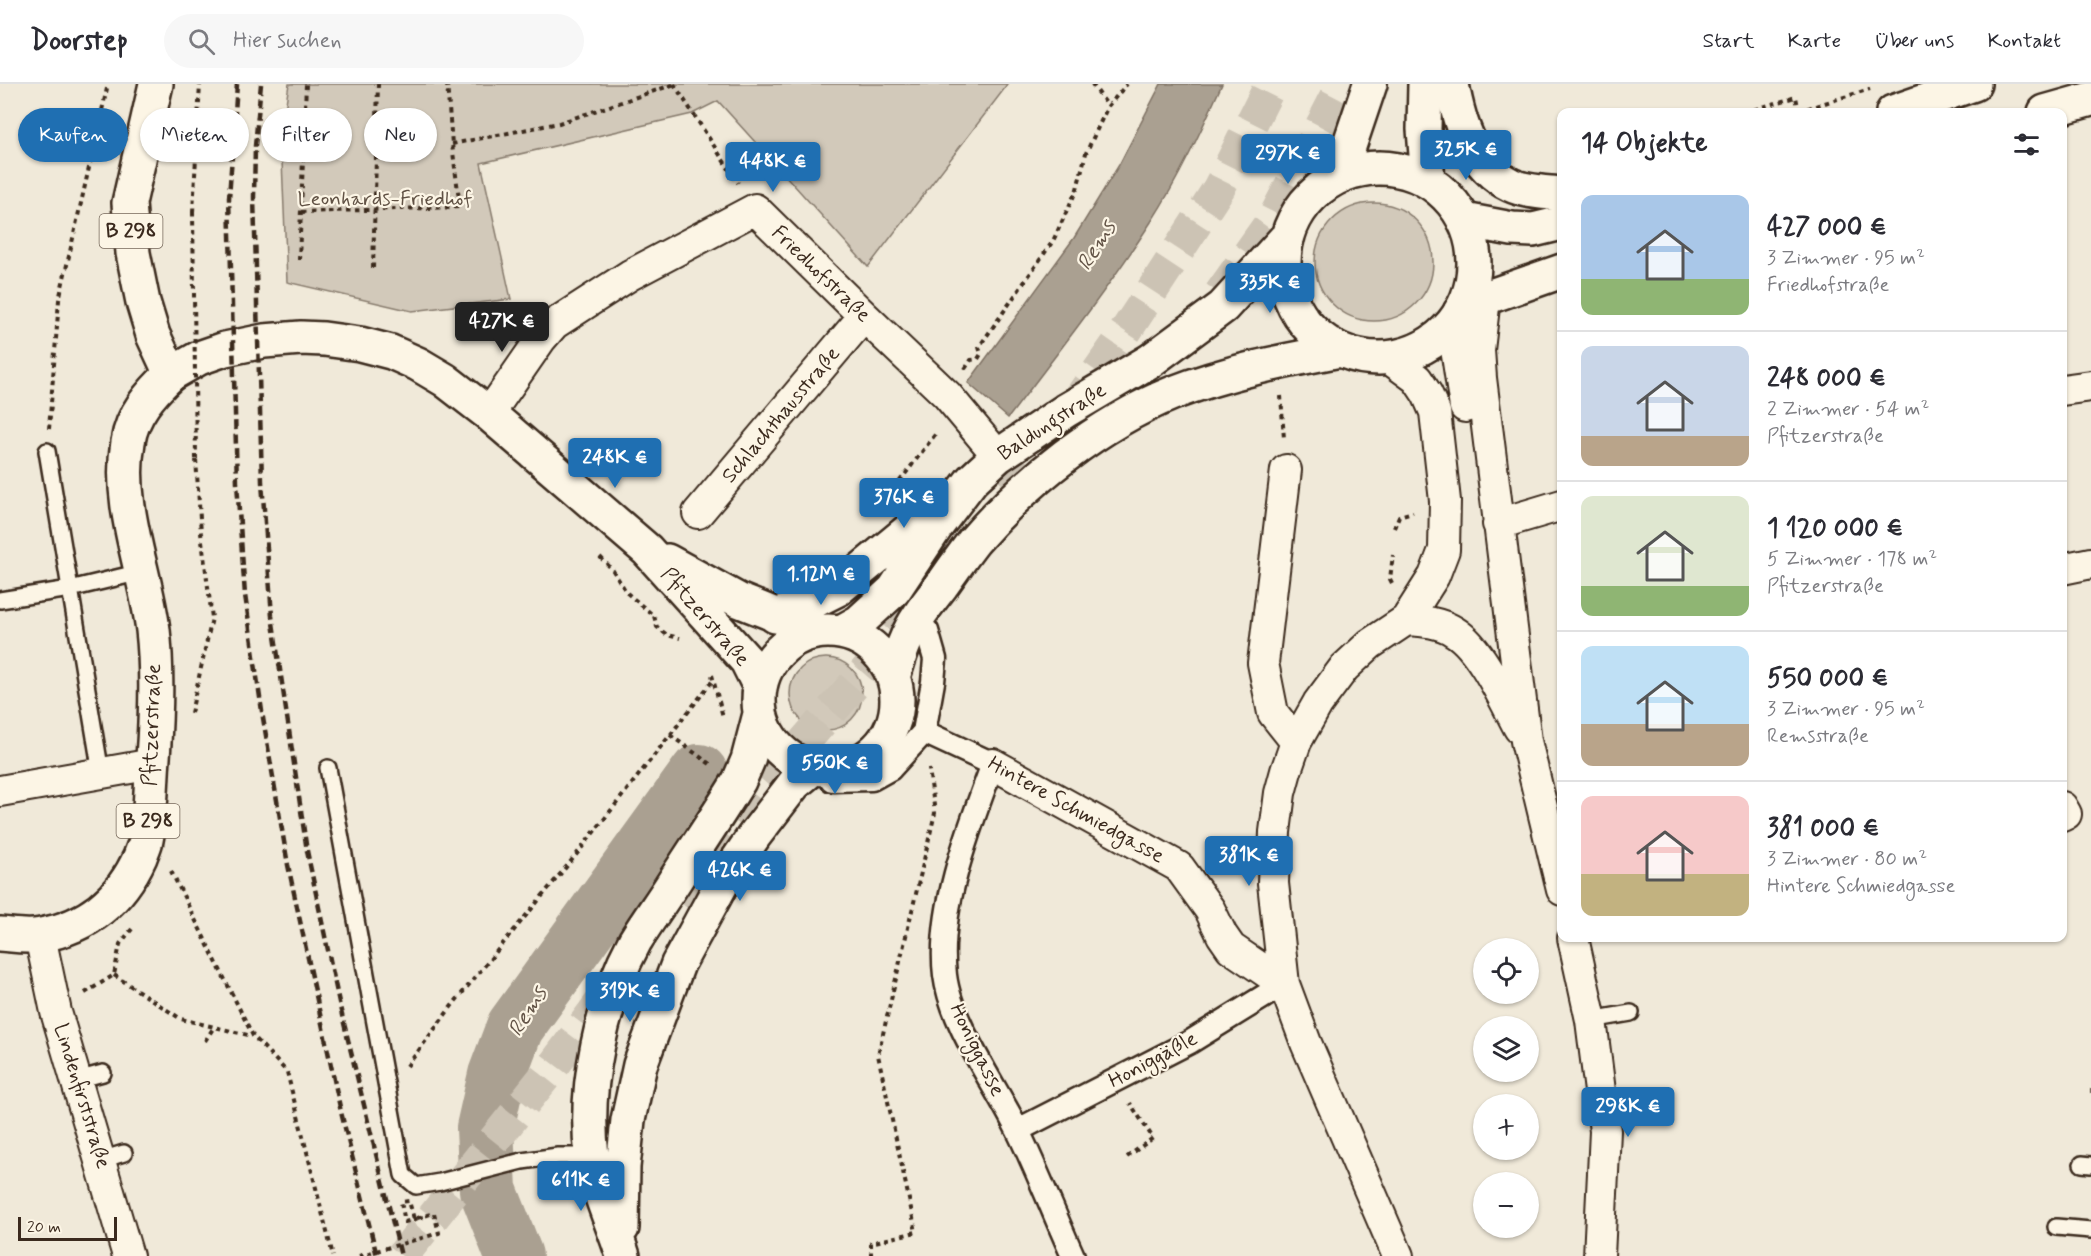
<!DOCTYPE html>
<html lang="de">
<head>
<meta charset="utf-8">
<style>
  :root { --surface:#fff; --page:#f7f7f7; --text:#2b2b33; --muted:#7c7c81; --line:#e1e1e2; --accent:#1f6fb2 }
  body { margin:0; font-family:Mynerve,sans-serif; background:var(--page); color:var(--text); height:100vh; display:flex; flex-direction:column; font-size:22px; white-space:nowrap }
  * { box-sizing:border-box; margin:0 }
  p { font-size:20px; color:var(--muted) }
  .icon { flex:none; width:33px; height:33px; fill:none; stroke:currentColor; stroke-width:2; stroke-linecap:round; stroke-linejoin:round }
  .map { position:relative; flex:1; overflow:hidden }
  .details { position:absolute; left:1557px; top:24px; width:510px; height:834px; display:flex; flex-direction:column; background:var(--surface); border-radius:12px; box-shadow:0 2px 4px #0004 }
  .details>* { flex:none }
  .guide { position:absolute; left:18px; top:24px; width:570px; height:54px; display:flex; gap:12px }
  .controls { position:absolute; left:1473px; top:854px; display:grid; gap:12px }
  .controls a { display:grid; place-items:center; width:66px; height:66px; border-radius:50%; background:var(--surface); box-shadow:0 2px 4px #0004; font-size:30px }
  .scale { position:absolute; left:18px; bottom:15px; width:99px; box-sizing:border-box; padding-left:6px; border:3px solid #3b2a1e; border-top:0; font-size:16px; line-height:21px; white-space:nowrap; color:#3b2a1e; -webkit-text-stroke:4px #fcf5e5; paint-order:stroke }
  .price { position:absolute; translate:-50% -51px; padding:0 14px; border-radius:6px; background:var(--accent); color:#fff; font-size:20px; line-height:39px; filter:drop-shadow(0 2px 3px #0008) }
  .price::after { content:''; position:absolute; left:50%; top:36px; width:18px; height:14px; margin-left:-9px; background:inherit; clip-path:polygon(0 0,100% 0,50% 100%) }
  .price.active { background:#222; color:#fff }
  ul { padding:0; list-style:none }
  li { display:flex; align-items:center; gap:18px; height:150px; padding:0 24px }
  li+li { border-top:2px solid var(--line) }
  li span { display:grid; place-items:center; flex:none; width:168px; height:120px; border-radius:12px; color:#555 }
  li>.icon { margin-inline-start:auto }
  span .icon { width:72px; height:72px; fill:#fffc; stroke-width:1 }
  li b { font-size:26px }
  h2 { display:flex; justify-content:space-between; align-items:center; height:72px; padding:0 24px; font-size:26px }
  .chip { padding:0 21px; border-radius:27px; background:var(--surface); box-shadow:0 2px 4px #0004; font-size:21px; line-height:54px }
  .chip.active { background:var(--accent); color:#fff }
  header { display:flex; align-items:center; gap:36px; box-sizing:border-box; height:84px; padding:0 30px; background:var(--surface); border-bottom:2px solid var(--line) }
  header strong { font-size:28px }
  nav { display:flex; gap:33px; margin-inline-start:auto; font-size:21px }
  .search { width:420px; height:54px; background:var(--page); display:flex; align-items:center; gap:15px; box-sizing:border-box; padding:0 21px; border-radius:33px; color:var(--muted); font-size:22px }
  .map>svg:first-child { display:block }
</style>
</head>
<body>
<header>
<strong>Doorstep</strong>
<div class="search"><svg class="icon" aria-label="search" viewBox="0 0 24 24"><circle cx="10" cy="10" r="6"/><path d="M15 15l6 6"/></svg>Hier suchen</div>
<nav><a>Start</a><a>Karte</a><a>Über uns</a><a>Kontakt</a></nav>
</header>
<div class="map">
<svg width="2091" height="1172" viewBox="0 0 2091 1172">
  <rect width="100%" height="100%" fill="#f0e9d9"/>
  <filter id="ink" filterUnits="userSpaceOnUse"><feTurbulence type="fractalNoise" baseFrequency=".0167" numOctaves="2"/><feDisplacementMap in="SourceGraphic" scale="12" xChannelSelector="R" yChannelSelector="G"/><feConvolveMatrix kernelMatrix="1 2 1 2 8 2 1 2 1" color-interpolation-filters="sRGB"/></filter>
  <g filter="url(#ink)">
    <path fill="#d2c9ba" stroke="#867a6c" stroke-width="1.5" d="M289 0H1008L868 183 718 17 692 30 481 79 511 215 412 227 287 198 281 52Z
      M1315 178a59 59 0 1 1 118 0a59 59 0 1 1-118 0Z
      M790 610a36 36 0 1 1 72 0a36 36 0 1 1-72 0Z"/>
    <path fill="#aaa091" stroke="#7e7163" stroke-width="1.5" d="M1161 0H1222C1201 47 1179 95 1151 138 1107 206 1057 270 1008 334L968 299 1074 154 1119 81Z"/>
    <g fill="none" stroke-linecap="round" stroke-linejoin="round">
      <path stroke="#aaa091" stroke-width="58" d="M514 1172 488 1106 485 1044 497 991 515 943 699 689"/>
      <path stroke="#ccc3b4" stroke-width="33" stroke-dasharray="33 16" stroke-linecap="butt" d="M1220 210 1274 134 1337 12 1340 0
        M1011 407 1051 355 1118 259 1219 104 1271 0
        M678 817 758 711 913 533
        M402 1172 551 985 614 901"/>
      <defs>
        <path id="service" d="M47 367 101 689
          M0 516 70 505 141 488
          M328 684 403 1091 416 1102 440 1098
          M1591 936 1631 929
          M77 996 103 989
          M101 1076 124 1069
          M522 1077 558 1072H592
          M2082 1080 2091 1081
          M2056 1143 2091 1146"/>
        <path id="pedestrian" d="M924 648 993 680C970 742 937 825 945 891 951 941 996 1001 1018 1047 1038 1088 1054 1130 1073 1172
          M924 648 933 598 935 575 927 547
          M832 696 872 695 890 685 924 648
          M1018 1046 1190 958 1284 900"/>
        <path id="minor" d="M1485 214 1479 266 1481 294 1526 657 1562 806
          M1452 239 1465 323
          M1387 273 1417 295 1427 310 1435 328 1445 417 1444 466 1434 492 1406 536 1370 560 1344 584 1318 619 1296 658 1286 687 1280 709 1275 748 1273 799 1284 900 1306 959 1398 1172
          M2062 306 2091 302
          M489 330 541 255 554 240 630 191 755 125 864 232 947 311 998 372
          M1286 386 1263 579 1273 629 1296 658
          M698 429 864 232
          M1498 440 1562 421
          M2062 485 2091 479
          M1406 536C1423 537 1440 538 1455 548 1481 564 1504 616 1519 644
          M993 680 1179 783 1210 826 1222 851 1231 864 1284 900
          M0 707 153 680
          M2062 723 2066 730 2062 732
          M40 852 56 928 128 1172
          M1573 854 1591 936 1605 1047 1599 1172"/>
        <path id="tertiary" d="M1452 0C1459 40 1472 82 1511 101 1526 108 1545 108 1562 110
          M1893 28 1974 0
          M2045 28 2091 15
          M1464 136 1512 145 1533 146 1562 139
          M1460 228 1485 214 1562 187"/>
        <path id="secondary" d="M1425 0 1424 45 1428 97
          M1284 179a95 95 0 1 1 190 0a95 95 0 1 1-190 0Z
          M1339 92 1370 0
          M171 290 199 274 225 265 264 257 301 254 324 255 360 260 391 268 418 280 445 296 489 330 647 466 747 577 760 603
          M667 477 738 516 796 539
          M775 532 812 518 838 505 937 423
          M759 616a69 69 0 1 1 138 0a69 69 0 1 1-138 0Z
          M841 548 859 538 894 506 936 443 972 396 998 372 1065 327 1150 277 1223 223 1288 152
          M893 593C897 581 900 569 905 558 913 537 928 519 942 501 952 487 963 471 974 457 1026 397 1099 339 1173 309 1227 288 1283 277 1340 266
          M622 1144 623 1083 628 1036 640 981 678 880 722 799 754 752 794 700 813 684
          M623 1172C613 1139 596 1106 592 1072 583 1003 602 918 635 857 646 839 659 821 670 804 693 768 717 733 739 697L748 676 760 630"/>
        <path id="primary" d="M0 850C13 851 28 854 41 851 88 843 121 815 140 773 142 767 145 761 146 756 151 732 151 699 153 674 156 632 158 589 153 546 145 484 117 422 128 358 132 330 151 309 171 290L153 251 143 218 133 169 129 119 156 0"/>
      </defs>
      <use href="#service" stroke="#3b2a1e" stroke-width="20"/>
      <use href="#pedestrian" stroke="#3b2a1e" stroke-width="27"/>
      <use href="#minor" stroke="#3b2a1e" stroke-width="34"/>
      <use href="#tertiary" stroke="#3b2a1e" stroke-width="38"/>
      <use href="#secondary" stroke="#3b2a1e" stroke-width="38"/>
      <use href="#primary" stroke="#3b2a1e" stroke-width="38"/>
      <path stroke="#3b2a1e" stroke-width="4" stroke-dasharray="4.5 4.5" stroke-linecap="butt" d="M674 0 738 99
        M1092 0 1108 22
        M1799 27 1870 5
        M1746 28 1796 13 1799 28
        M452 60 559 39 675 0
        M193 128 200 0
        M301 128 460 123 452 60 447 0
        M299 176 306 0
        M373 184 378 0
        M965 285 971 276 978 275 981 270 979 263 1053 157 1077 105 1086 69 1108 22 1127 0
        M1281 312 1284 355
        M49 345 59 216 108 0
        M878 426 937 348
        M1394 444 1399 432 1413 428
        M600 473 612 485 627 509 654 532 657 543 667 551 680 554
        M1392 499 1390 495 1393 471
        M712 591 723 633
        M191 629 212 534 201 449 196 375
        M670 651 710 680
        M776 778 780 785
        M171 787 253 952 287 988 333 1172
        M114 891 181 935 252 952
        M85 909 114 891 120 860 132 845
        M205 957 214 943
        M407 982 454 919 576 771 714 595
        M2090 1007H2091
        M1127 1073 1153 1054 1130 1019
        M871 1172V1159L916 1148 878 971 935 729 929 685"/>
      <use href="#service" stroke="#fcf5e5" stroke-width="15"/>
      <use href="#pedestrian" stroke="#fcf5e5" stroke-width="22"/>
      <use href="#minor" stroke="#fcf5e5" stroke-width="30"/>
      <use href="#tertiary" stroke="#fcf5e5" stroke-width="33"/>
      <use href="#secondary" stroke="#fcf5e5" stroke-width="33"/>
      <use href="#primary" stroke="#fcf5e5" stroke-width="33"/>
      <path stroke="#3b2a1e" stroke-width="4.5" stroke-dasharray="9 4.5" stroke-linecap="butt" d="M237 0 229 114 237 399 245 511 263 634 288 781 341 1028 377 1172
        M261 0 255 62 254 113 262 398 272 532 307 767 340 923 401 1172"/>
      <defs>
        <path id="service-bridge" d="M440 1098 522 1077"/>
      </defs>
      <use href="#service-bridge" stroke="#3b2a1e" stroke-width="20" stroke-linecap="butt"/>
      <path stroke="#3b2a1e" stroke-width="4" stroke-dasharray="4.5 4.5" stroke-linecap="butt" d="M193 128 196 375
        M359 1172 439 1149 434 1129 414 1135 409 1117 401 1118 405 1138 423 1133"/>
      <use href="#service-bridge" stroke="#fcf5e5" stroke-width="15"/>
    </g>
  </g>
  <g text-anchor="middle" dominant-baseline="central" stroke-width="4.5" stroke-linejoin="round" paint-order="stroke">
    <g fill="#fcf5e5" stroke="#75675a" stroke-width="1.5">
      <rect x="99.5" y="130" width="63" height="34" rx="4.5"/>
      <rect x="116.5" y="720" width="63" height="34" rx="4.5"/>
    </g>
    <g font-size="20" font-weight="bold" fill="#3b2a1e">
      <text x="131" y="147">B 298</text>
      <text x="148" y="737">B 298</text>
    </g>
    <g font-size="21" fill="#615245" stroke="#fcf5e5">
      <text x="385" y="115">Leonhards-Friedhof</text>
    </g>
    <g font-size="21" fill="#3b2a1e" stroke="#fcf5e5">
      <text transform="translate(821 190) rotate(44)">Friedhofstraße</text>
      <text transform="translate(781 331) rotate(-50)">Schlachthausstraße</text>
      <text transform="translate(1052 338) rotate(-33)">Baldungstraße</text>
      <text transform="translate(705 533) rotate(49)">Pfitzerstraße</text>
      <text transform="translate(152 641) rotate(-88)">Pfitzerstraße</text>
      <text transform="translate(1076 726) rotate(29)">Hintere Schmiedgasse</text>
      <text transform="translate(977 966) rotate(64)">Honiggasse</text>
      <text transform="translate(1153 976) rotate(-28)">Honiggäßle</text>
      <text transform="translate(82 1012) rotate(73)">Lindenfirststraße</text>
    </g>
    <g font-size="22" font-style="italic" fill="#625346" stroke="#fcf5e5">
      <text transform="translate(1097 162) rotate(-58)">Rems</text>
      <text transform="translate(528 928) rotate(-58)">Rems</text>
    </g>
  </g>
</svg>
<div class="controls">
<a><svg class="icon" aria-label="locate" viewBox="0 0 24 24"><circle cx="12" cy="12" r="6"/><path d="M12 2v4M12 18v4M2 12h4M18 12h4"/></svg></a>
<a><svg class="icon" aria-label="layers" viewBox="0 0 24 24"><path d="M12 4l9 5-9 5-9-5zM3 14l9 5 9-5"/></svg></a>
<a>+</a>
<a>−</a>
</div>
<div class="scale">20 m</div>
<b class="price" style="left:1466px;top:97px">325K €</b>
<b class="price" style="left:1288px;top:101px">297K €</b>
<b class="price" style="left:773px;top:109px">448K €</b>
<b class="price" style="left:1270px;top:230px">335K €</b>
<b class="price active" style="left:502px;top:269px">427K €</b>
<b class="price" style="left:615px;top:405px">248K €</b>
<b class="price" style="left:904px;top:445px">376K €</b>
<b class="price" style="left:821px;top:522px">1.12M €</b>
<b class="price" style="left:835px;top:711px">550K €</b>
<b class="price" style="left:1249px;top:803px">381K €</b>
<b class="price" style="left:740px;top:818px">426K €</b>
<b class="price" style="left:630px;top:939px">319K €</b>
<b class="price" style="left:1628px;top:1054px">298K €</b>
<b class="price" style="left:581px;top:1128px">611K €</b>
<div class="guide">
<a class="chip active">Kaufen</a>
<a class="chip">Mieten</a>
<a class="chip">Filter</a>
<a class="chip">Neu</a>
</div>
<section class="details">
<h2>14 Objekte<svg class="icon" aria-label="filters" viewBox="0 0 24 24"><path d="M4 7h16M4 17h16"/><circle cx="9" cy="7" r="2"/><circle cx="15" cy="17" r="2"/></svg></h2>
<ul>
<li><span style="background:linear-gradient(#a9c7e8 70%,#8fb573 0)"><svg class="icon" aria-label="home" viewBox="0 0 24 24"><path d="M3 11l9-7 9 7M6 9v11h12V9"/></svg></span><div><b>427 000 €</b><p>3 Zimmer · 95 m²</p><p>Friedhofstraße</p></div></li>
<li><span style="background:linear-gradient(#c9d6e8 75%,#b9a48a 0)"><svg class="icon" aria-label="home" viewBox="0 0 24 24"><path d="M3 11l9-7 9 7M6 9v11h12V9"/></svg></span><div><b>248 000 €</b><p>2 Zimmer · 54 m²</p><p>Pfitzerstraße</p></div></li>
<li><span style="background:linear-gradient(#dfe7d0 75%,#8fb573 0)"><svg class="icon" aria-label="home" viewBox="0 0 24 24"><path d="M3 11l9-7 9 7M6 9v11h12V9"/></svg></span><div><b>1 120 000 €</b><p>5 Zimmer · 178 m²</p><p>Pfitzerstraße</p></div></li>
<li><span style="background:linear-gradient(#bfe0f5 65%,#b9a48a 0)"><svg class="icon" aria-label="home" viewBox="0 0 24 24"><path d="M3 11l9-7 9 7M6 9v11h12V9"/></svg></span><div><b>550 000 €</b><p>3 Zimmer · 95 m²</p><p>Remsstraße</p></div></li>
<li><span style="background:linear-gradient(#f6c9c9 65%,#c2b280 0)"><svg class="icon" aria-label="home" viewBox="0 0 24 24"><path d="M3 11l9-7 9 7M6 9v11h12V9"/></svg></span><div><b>381 000 €</b><p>3 Zimmer · 80 m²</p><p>Hintere Schmiedgasse</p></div></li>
</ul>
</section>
</div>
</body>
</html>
